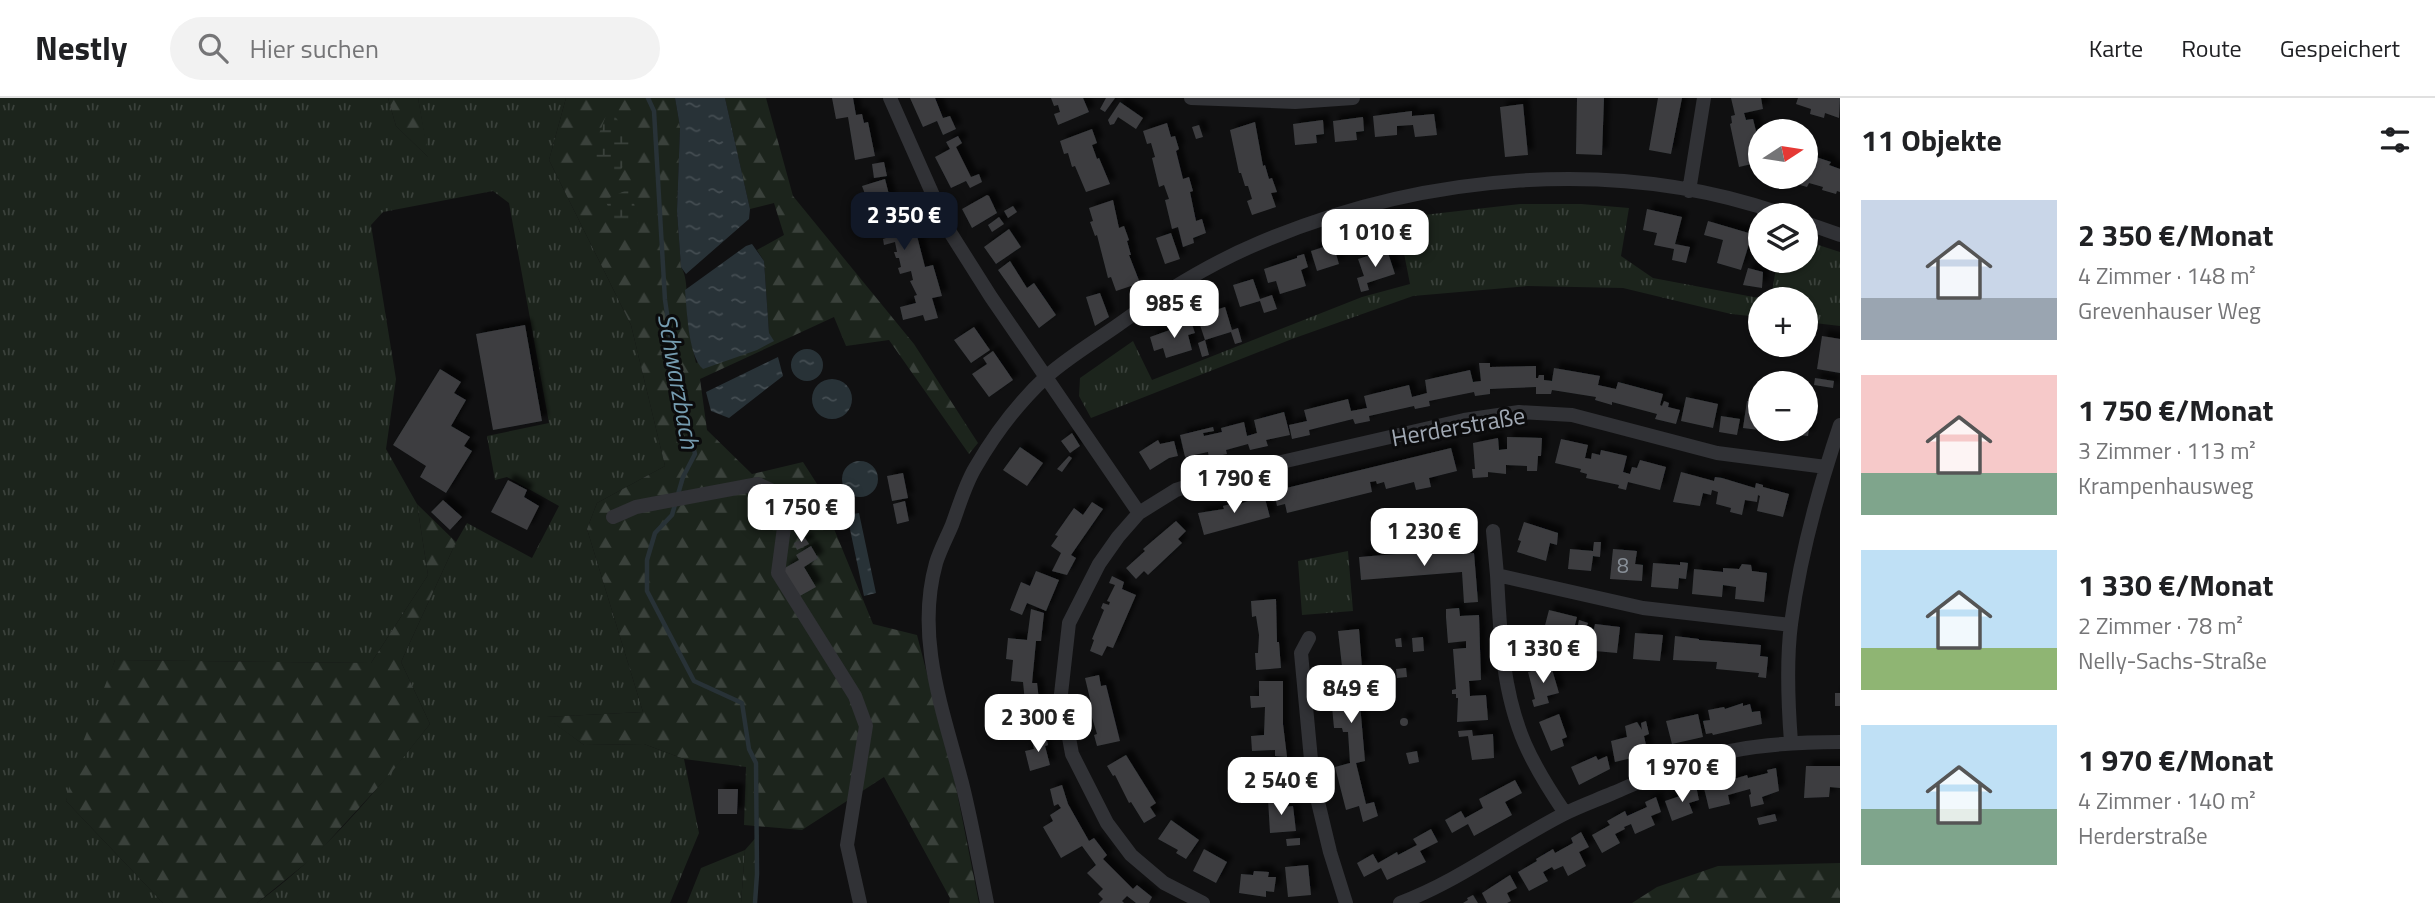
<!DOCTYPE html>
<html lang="de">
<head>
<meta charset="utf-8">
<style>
  :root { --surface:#fff; --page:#f2f2f2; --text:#202124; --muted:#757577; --line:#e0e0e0; --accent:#111827 }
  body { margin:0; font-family:"Titillium Web",sans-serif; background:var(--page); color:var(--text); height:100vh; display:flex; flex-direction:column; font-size:26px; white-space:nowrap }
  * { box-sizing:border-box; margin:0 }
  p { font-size:23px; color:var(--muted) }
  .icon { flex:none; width:38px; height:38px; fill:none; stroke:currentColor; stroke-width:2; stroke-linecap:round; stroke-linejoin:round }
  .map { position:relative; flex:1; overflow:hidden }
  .sheet { display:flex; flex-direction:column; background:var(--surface); width:595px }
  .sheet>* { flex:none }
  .needle { width:46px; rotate:78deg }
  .fabs { position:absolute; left:1748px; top:21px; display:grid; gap:14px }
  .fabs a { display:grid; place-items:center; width:70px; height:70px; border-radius:50%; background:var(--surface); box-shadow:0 2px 5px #0004; font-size:35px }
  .price { position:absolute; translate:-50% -60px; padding:0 16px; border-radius:14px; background:#fff; color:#222; font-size:23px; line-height:46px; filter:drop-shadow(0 2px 4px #0008) }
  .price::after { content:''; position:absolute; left:50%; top:42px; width:21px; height:16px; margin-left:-10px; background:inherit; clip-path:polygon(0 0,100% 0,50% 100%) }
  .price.selected { background:var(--accent); color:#fff }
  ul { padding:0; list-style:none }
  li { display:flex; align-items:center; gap:21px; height:175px; padding:0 21px }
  li span { display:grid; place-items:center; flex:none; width:196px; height:140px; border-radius:0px; color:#555 }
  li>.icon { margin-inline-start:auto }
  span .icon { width:84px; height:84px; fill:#fffc; stroke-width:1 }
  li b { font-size:30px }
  h2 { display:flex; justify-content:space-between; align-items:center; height:84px; padding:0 21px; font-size:30px }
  header { display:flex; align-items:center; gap:42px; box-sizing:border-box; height:98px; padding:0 35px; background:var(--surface); border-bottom:2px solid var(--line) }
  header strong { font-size:33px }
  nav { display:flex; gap:38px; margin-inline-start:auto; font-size:24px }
  .search { width:490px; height:63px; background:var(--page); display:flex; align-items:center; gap:18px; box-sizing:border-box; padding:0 24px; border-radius:38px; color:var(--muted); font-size:26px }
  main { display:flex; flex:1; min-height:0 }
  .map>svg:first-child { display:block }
</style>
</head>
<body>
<header>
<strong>Nestly</strong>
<div class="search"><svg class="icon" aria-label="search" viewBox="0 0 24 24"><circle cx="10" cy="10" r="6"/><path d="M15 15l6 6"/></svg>Hier suchen</div>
<nav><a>Karte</a><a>Route</a><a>Gespeichert</a></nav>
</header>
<main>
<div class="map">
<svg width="1840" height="805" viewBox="0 0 1840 805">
  <defs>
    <pattern id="grass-tufts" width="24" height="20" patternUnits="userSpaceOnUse" patternTransform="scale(1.75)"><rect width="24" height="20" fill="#1c241c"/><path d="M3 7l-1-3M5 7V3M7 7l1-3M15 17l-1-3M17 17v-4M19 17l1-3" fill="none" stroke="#3a413b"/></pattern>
    <pattern id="forest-firs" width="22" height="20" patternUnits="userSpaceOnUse" patternTransform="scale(1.75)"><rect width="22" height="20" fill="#1c241c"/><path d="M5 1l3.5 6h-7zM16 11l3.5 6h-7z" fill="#3a413b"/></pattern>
    <pattern id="wetland-marsh" width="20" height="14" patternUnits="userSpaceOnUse" patternTransform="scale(1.75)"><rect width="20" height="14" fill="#1c241c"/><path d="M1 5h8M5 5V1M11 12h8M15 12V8" fill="none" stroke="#3a413b"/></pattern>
    <pattern id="water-ripples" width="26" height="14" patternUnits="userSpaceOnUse" patternTransform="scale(1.75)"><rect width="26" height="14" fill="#283237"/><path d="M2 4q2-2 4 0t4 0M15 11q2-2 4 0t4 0" fill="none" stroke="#444d52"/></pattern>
    <filter id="shadow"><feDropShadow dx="6" dy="-6" stdDeviation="2" flood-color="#0009"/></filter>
  </defs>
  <rect width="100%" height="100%" fill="#101011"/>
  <path fill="url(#grass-tufts)" d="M0 0H388L396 28 428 59 418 0H566L549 62 631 227 665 368 597 405 587 431 643 614 546 619 584 647 644 646 684 661 699 735 670 805H257C325 756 378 691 430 626L401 564 456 444 467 425 532 460 559 408 507 379 495 382 487 338 549 325 509 105 493 93 383 114 371 127 396 281 386 351 417 406 428 477 371 565 115 562 66 703 163 805H0Z
    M1520 106H1581L1629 110 1621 158 1653 180 1764 201H1760V219L1731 216 1623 190 1528 188 1413 198 1292 241 1091 320 1079 298 1080 280 1133 243 1152 282 1362 199 1410 186 1397 120Z
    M1806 143 1840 154V228L1806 224V201H1771L1777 163H1806Z
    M1348 453 1353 513 1302 517 1298 463Z
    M745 752 741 805H687L701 770Z"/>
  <path fill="url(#forest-firs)" d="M388 0H418L429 60 396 28Z
    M566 0H675L680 29 677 113 681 169C689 180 686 210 688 225 690 238 693 252 696 265L769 235 764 163 757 152 784 137 774 105 750 111 725 0H766L793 98 914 246 978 345 969 356 889 242 846 248 834 219 700 281 707 332 752 376 803 364 826 400 830 421 873 526 917 537 955 684 979 805H949L950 800 884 679 802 732 744 727 746 669 684 661 644 646 584 647 545 619 643 614 587 431 597 405 665 368 631 227 549 62Z
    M417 406 456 444 401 564 430 626 391 675 316 757 257 805H163L66 703 74 667 115 562 371 565 428 477Z
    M759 736 754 805H741L745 752Z
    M1840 765V805H1632L1657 789 1718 768Z"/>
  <path fill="url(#wetland-marsh)" d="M609 10 635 46 617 79 588 64Z
    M631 90 638 125 618 130 605 102Z"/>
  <path fill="url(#water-ripples)" d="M675 0H725L750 111 749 121 686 176 681 169 677 113 680 29Z
    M752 146 764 163 769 235 774 243 757 252 703 271C688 258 687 212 685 192L746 148Z
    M791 267a16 16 0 1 1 32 0a16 16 0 1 1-32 0Z
    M778 259 783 278 729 320 711 313 706 294Z
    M812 301a20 20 0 1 1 40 0a20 20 0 1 1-40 0Z
    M842 381a18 18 0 1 1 36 0a18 18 0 1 1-36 0Z
    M859 415 876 495 864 498 847 417Z"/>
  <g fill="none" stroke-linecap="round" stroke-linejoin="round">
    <path stroke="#283237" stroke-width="4.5" d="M648 0 654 13 665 202 674 264 695 356 683 379 672 417 655 435 647 462V493L694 583 742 605 749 651 756 665 757 776 755 805"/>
  </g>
  <path fill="#3c3e41" filter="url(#shadow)" d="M832 0H853L856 17 862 16 864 25 868 24 875 58 855 62 848 19 836 21Z
    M910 0H935L943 20 950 18 956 31 943 37 937 23 923 29Z
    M1051 0H1083L1089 14 1058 27 1054 16 1060 14 1058 7 1054 8Z
    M1106 0H1115L1105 14 1100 11Z
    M1577 0H1604L1602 57 1576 56Z
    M1658 0H1682L1671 56 1649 52Z
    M1731 0H1761L1763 11 1744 15 1746 22 1753 21 1756 33 1760 32V64L1739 69 1730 26 1732 25 1731 18 1735 17Z
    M1798 0H1840L1839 20 1825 15 1824 20 1810 16 1811 11 1796 6Z
    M1120 4 1143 20 1136 31 1118 19 1114 26 1110 27 1108 22Z
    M1523 6 1528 57 1505 59 1500 9Z
    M1412 13V18L1434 16 1437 37 1415 39 1413 27 1397 28V37L1375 39 1373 18Z
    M1363 19 1364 33 1356 34 1357 42 1335 44 1333 23Z
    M1323 22 1324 36 1316 37 1317 45 1295 47 1293 26Z
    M1255 24 1263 68 1265 67 1269 81 1272 80 1277 94 1271 95 1276 109 1252 117 1247 103 1252 101 1248 88H1245L1241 75H1239L1230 32Z
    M1167 25 1171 39 1175 38 1179 51 1176 53 1183 81 1189 79 1193 93 1190 94 1196 123 1202 121 1206 135 1193 140 1194 145 1183 149 1178 129 1172 131 1165 102 1169 101 1164 87 1159 89 1152 60 1155 59 1151 45 1147 46 1143 33Z
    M1199 27 1203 39 1196 41 1192 29Z
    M1092 31 1097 45 1092 47 1097 61 1099 60 1110 86 1086 94 1075 68 1072 69 1068 55 1064 56 1060 43Z
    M958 38 962 45 956 49 971 79 979 76 982 84 970 90 966 83 951 90 935 59 950 51 946 44Z
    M1816 59 1831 64 1829 67 1840 71V94L1837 93 1836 96 1822 92 1823 89 1809 85 1807 89 1793 85 1795 81 1789 79H1806V61L1815 64Z
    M884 64 887 78 874 80 872 66Z
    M885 81 893 112 901 110 909 140 917 138 925 169 933 167 942 198 932 200 938 220 925 223 923 217 903 222 900 209 916 205 914 198 917 197 910 183 913 182 911 173 900 176 898 170 901 169 899 160H896L894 154H897L895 144 884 147 883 141 886 140 883 131 880 132 879 126 882 125 879 116 868 119 866 112H869L862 97 865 96 862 88Z
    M987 97 989 98 997 115 972 130 962 111Z
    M1113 102 1119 130 1124 128 1129 142 1127 143 1131 157H1129L1140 185 1116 193 1111 179 1108 180 1097 137 1095 138 1090 124 1093 123 1089 110Z
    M1013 108 1017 114 1008 120 1004 113Z
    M1647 111 1682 119 1675 146 1690 149 1686 165 1672 162 1674 151 1654 147 1657 135 1643 132Z
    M999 119 1004 126 992 134 988 127Z
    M1708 123 1752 136 1741 172 1717 165 1723 142 1704 137Z
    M1009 131 1021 149 996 166 984 149Z
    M1171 135 1180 161 1165 166 1156 140Z
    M1333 146 1339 166 1317 173 1311 153Z
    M1387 152 1395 176 1367 185 1369 192 1361 194 1357 180 1364 178 1358 161Z
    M1304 156 1308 169 1301 172 1306 188 1280 196 1276 183 1268 185 1264 171 1297 160V158Z
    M1010 163 1027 190 1034 185 1056 217 1039 230 998 172Z
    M1748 170 1763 174 1762 190 1743 187Z
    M1253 181 1260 201 1272 197 1277 211 1264 215 1260 203 1240 209 1233 187Z
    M1100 195 1109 219 1095 228 1086 199Z
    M1225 209 1232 232 1238 230 1242 244 1235 246 1231 234 1205 242 1209 257 1202 259 1198 245 1205 242 1197 218Z
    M1190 221 1195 235 1188 237 1192 252 1166 260 1163 250 1154 253 1150 239 1184 227 1183 223Z
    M525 227 542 323 493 332 476 236Z
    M974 229 990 252 971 265 954 242Z
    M1822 238 1840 241V275L1817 271Z
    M993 253 1013 282 989 299 972 276 987 266 983 260Z
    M1479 265H1490V269L1536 268V280H1538L1539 277H1544V282L1552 283 1554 270 1600 278 1598 287 1616 291 1618 284 1663 296 1660 307 1662 308 1664 303 1669 305 1668 309 1680 312 1676 326 1655 321 1657 316 1612 304V307L1595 302 1596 299 1552 292 1551 296H1536V289L1512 290 1490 291V296L1475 298 1474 294 1429 303 1430 308 1415 311 1414 308 1369 318 1370 323 1355 326 1353 321 1309 332 1310 337 1292 341 1289 327 1307 323 1304 312 1348 301 1351 313 1367 310 1364 298 1409 287 1412 299 1427 295 1425 282 1470 272 1473 284 1481 283Z
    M440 271 461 284 454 295 466 302 451 328 470 339 464 348 472 353 446 395 420 379 426 368 393 347Z
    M1815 280 1834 283 1833 290 1814 287Z
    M1686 299 1718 306 1713 330 1681 323Z
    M1747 303 1760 305V331H1806V323L1810 324 1808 338 1743 330Z
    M1284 314 1290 337 1266 342 1268 348 1250 352 1248 346 1226 352 1227 356 1209 360 1208 354 1185 359 1180 337 1213 329 1214 333 1203 335 1204 338 1222 334 1221 330 1244 324 1247 338 1257 335 1254 322Z
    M1721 318 1740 321 1737 337 1719 334Z
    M1072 335 1080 348 1070 355 1061 343Z
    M1507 339 1542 340 1541 358H1538L1537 373H1527V368L1506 367V376L1488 374V379L1473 380 1472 371H1475L1473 345 1498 340 1499 352 1507 351Z
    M1561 341 1588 347 1585 360 1591 361 1592 355 1600 357 1601 352 1627 358 1623 374 1630 376 1632 369 1637 370 1640 362 1666 369 1660 392 1628 384 1626 392 1618 390 1619 387 1586 380 1587 376 1580 374 1581 371 1555 365Z
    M1158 342 1160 346 1174 343 1178 358 1169 360 1150 372 1139 354Z
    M1020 349 1043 365 1027 388 1003 372Z
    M1451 350 1457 373 1429 380 1431 389 1416 392 1414 384 1386 391 1384 384 1377 386 1376 383 1370 384 1372 394 1287 415 1285 406 1277 408 1274 393Z
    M1069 358 1072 360 1062 374 1057 371Z
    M1681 374 1714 383 1715 379 1722 380 1755 390 1756 385 1763 387V389L1789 396 1783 419 1757 413 1760 398 1758 397 1757 404 1745 402 1742 417 1730 414 1731 410 1716 406 1718 394 1712 392 1711 397 1703 395 1700 408 1673 404Z
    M903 375 908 400 892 403 887 378Z
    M508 382 527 392 524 399 539 408 527 432 491 414Z
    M1264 397 1270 419 1204 437 1198 415 1224 411 1223 408 1239 404 1240 406Z
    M443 402 462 419 450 432 431 414Z
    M905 403 909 423 897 426 893 406Z
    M1092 404 1103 411 1071 457 1076 460 1067 477 1052 473 1061 455 1051 448 1058 438 1055 437 1074 410 1083 417Z
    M1176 423 1186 433 1178 441 1182 445 1148 477 1144 473 1136 481 1126 470 1145 453 1143 451Z
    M1524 424 1558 435 1557 447 1550 445 1546 463 1517 454 1521 443 1518 442Z
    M805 440 809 446 797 452 794 445Z
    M1594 444H1601L1600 459 1593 458 1591 473 1568 471 1570 451 1593 453Z
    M811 448 818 460 804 469 816 489 798 499 783 471 799 462 796 457Z
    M1460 451V456L1474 455 1478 504 1464 505 1462 474 1361 482 1359 459Z
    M1613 451 1637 453 1635 466 1643 467 1642 483 1610 481Z
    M1680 464 1688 465 1686 481 1679 480 1678 491 1651 489 1653 465 1680 467Z
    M1742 466 1751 467 1752 473 1767 475 1764 504 1735 501 1736 489 1723 487 1722 499 1692 496 1694 471 1723 474V470L1739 471Z
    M1036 473 1059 482 1046 513 1027 505 1022 517 1010 512 1021 484 1030 488Z
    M1112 478 1124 484 1122 491 1136 497 1113 550 1107 548 1102 558 1090 553 1094 542 1092 541 1104 512 1101 510 1103 505 1109 507 1110 504 1107 503 1115 487 1109 485Z
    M1276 501 1277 544H1279L1281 570 1256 572 1255 555H1258L1259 537 1256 518 1252 519 1251 503Z
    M1459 510 1460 518 1479 517 1481 582 1469 583 1470 598 1486 597 1488 622 1457 624 1458 600H1456V596H1452V592L1456 591 1453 551 1466 550V543L1448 545 1446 519V511Z
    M1031 511 1044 515 1041 543H1036L1032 585H1037L1040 611 1035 612 1040 632 1020 637 1015 616 1026 614 1023 584 1011 583 1013 562 1006 561 1008 540 1027 542Z
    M1549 512 1577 519 1571 542 1543 535Z
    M1579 522 1588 525 1586 530 1594 531 1595 526 1620 529 1617 555 1584 552 1583 560 1572 559Z
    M1359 531 1362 570 1357 571 1359 585H1350L1352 607 1360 606 1365 663 1356 665 1366 706 1374 704 1378 718 1363 724 1359 708 1346 712 1335 669 1350 665 1348 634H1343L1342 630H1334L1330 587 1344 586 1338 533Z
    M1635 535 1663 537 1660 563 1633 561Z
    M1675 538 1699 541V542L1761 547 1760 558 1768 559 1766 580 1758 579 1759 575 1716 571 1717 564 1673 562Z
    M1423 539 1424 553 1413 554 1412 540Z
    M1401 540 1402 549H1396L1395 541Z
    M1551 568 1559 595 1547 598 1549 605 1534 609 1532 602 1535 601 1528 574Z
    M1406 570 1407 579 1397 580 1396 571Z
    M1099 577 1101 588 1106 587 1120 643 1097 648 1094 637 1097 636 1090 613 1088 606 1091 605 1085 580Z
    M1259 583H1283V626L1287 659 1275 658V652L1252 653 1251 638 1264 637 1265 609 1251 610 1250 598H1259Z
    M1835 595H1840V608H1835Z
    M1743 605V608L1750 606 1752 614 1760 613 1762 626 1713 637 1712 635 1706 636 1703 623 1710 622 1708 612 1724 609 1725 611Z
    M1559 616 1567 639 1562 641 1564 648 1551 653 1539 624Z
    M1698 616 1703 639 1672 646 1666 623Z
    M1400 624a4 4 0 1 1 8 0a4 4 0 1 1-8 0Z
    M1646 623 1649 636 1644 638 1648 656 1615 664 1611 643 1627 639 1625 628 1637 624 1642 632 1641 625Z
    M1472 632 1473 638 1493 636 1494 660 1472 662 1468 638 1459 639 1458 633Z
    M1046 638 1048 647 1045 648 1050 667 1030 673 1025 653 1034 651 1032 642Z
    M1417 653 1419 664 1409 666 1406 655Z
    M1126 657 1156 705 1150 709 1156 718 1144 725 1131 704 1129 705 1115 677 1113 678 1107 668Z
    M1596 658 1598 662 1607 658 1610 671 1579 687 1571 669Z
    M1286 659 1289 692 1266 693 1264 668H1269L1268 660Z
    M1806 668H1840V690L1830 689 1829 699 1804 700Z
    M1776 670 1779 693 1762 699 1764 706 1751 709 1749 697 1751 696 1750 691 1728 697 1730 706 1709 711 1704 690 1747 677 1748 680 1768 675 1767 672Z
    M1515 682 1522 695 1505 704 1512 717 1474 738 1468 726 1452 735 1445 722 1461 713 1465 720 1483 710 1479 701Z
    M1062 687 1068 706 1089 743 1094 740 1107 757 1103 761 1133 791 1137 787 1152 799 1149 805H1136L1127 798 1122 803 1124 805H1099L1103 801 1098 796 1103 791 1087 775 1096 767 1082 748 1061 760 1043 729 1053 723 1050 717 1061 710 1058 706 1054 708 1050 691Z
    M1696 688 1699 702 1689 705 1693 715 1672 723 1665 703 1686 696 1684 692Z
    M718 691H738L737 716H718Z
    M1656 699 1661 714 1651 718 1655 727 1635 736 1631 726 1624 729 1625 731 1615 736 1620 745 1602 755 1592 737 1610 727 1607 723 1625 713 1627 718 1647 709 1645 704Z
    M1284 700V709L1293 708 1296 733 1270 735 1268 701Z
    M1775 716 1777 723 1759 727 1757 720Z
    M1171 722 1199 742 1186 761 1176 755 1178 752 1158 741Z
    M1431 731 1438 744 1420 753 1426 764 1387 782 1381 770 1364 779 1357 765 1373 756 1378 765 1397 754 1398 757 1417 747 1413 741Z
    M1581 734 1589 749 1579 754 1586 768 1568 778 1563 768 1554 772 1552 769 1543 774 1548 783 1529 793 1518 774 1537 763 1536 761 1553 751 1555 755 1573 745 1571 740Z
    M1300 740V747L1287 748 1286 741Z
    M1204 751 1227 764 1216 785 1193 773Z
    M1308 767 1311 797 1288 799 1285 769Z
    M1254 773 1269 774 1268 779H1276L1274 794 1266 793V799L1239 795 1241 776 1253 777Z
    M1510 777 1517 790 1507 795 1511 803 1507 805H1487L1482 795Z
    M1473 797 1478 805H1463L1468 802 1467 800Z"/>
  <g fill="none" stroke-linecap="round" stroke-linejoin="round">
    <path stroke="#313236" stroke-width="14" d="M890 0 948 131 991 199 1139 415
      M1191 0 1295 4 1353 0
      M1689 93 1704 0
      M1806 125 1840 137
      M613 419 636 409 758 386 775 394 785 422 778 475 855 598 866 628 847 747 860 805
      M1493 433 1497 477
      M1309 540 1301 555 1313 683 1330 754 1346 805
      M1791 644C1788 605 1786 565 1791 526 1800 458 1818 392 1840 327
      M1565 715C1550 693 1536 671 1525 646 1502 593 1500 534 1497 477L1643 510 1791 527
      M987 805C979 765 972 725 962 685 943 612 915 540 936 465 940 452 947 439 952 427 959 408 965 387 975 370 994 337 1018 305 1046 279 1067 260 1094 244 1118 227 1161 196 1209 166 1259 145 1421 76 1617 57 1785 117
      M1203 805 1164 785 1131 757 1107 725 1072 656 1061 596 1069 525 1099 466 1118 439 1139 415 1176 392 1216 379 1464 322 1519 314 1572 317 1717 355 1826 369
      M1400 805C1459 783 1509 744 1564 716 1580 708 1597 702 1613 695 1641 683 1669 670 1698 661 1744 647 1792 644 1840 644"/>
  </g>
  <g text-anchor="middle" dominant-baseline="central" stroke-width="6" stroke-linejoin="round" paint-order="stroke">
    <g font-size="21" fill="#878e96">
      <text x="1623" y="467">8</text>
    </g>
    <g font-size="24" fill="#a0a8b3" stroke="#0b0b0c">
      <text transform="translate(1458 328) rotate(-10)">Herderstraße</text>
    </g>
    <g font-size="26" font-style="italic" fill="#759cb0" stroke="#0b0b0c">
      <text transform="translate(679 283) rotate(80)">Schwarzbach</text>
    </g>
  </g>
</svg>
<div class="fabs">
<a><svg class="needle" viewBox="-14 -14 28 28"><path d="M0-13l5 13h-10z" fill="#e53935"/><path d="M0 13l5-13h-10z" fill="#757577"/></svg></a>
<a><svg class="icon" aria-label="layers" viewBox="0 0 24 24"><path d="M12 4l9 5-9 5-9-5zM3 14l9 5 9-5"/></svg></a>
<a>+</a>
<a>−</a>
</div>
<b class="price selected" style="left:904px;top:154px">2 350 €</b>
<b class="price" style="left:1375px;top:171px">1 010 €</b>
<b class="price" style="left:1174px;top:242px">985 €</b>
<b class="price" style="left:1234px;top:417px">1 790 €</b>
<b class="price" style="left:801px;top:446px">1 750 €</b>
<b class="price" style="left:1424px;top:470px">1 230 €</b>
<b class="price" style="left:1543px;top:587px">1 330 €</b>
<b class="price" style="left:1351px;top:627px">849 €</b>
<b class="price" style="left:1038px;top:656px">2 300 €</b>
<b class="price" style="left:1682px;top:706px">1 970 €</b>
<b class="price" style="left:1281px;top:719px">2 540 €</b>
</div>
<section class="sheet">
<h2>11 Objekte<svg class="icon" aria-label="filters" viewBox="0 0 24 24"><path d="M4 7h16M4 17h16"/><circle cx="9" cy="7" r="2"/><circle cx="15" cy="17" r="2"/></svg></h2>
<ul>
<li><span style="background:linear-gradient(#c9d6e8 70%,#9aa5b1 0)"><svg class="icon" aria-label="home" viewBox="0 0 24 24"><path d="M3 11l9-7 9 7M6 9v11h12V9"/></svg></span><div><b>2 350 €/Monat</b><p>4 Zimmer · 148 m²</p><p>Grevenhauser Weg</p></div></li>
<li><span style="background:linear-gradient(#f6c9c9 70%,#7fa58c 0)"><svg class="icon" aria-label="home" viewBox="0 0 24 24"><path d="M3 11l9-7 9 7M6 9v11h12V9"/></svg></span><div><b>1 750 €/Monat</b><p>3 Zimmer · 113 m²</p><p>Krampenhausweg</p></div></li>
<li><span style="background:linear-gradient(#bfe0f5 70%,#8fb573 0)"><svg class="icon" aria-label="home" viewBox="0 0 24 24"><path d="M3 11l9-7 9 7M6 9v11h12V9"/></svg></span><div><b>1 330 €/Monat</b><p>2 Zimmer · 78 m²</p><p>Nelly-Sachs-Straße</p></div></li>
<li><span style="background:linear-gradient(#bfe0f5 60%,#7fa58c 0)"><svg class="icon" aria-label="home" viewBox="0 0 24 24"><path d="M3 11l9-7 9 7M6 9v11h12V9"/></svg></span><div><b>1 970 €/Monat</b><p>4 Zimmer · 140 m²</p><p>Herderstraße</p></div></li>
</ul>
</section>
</main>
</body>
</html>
